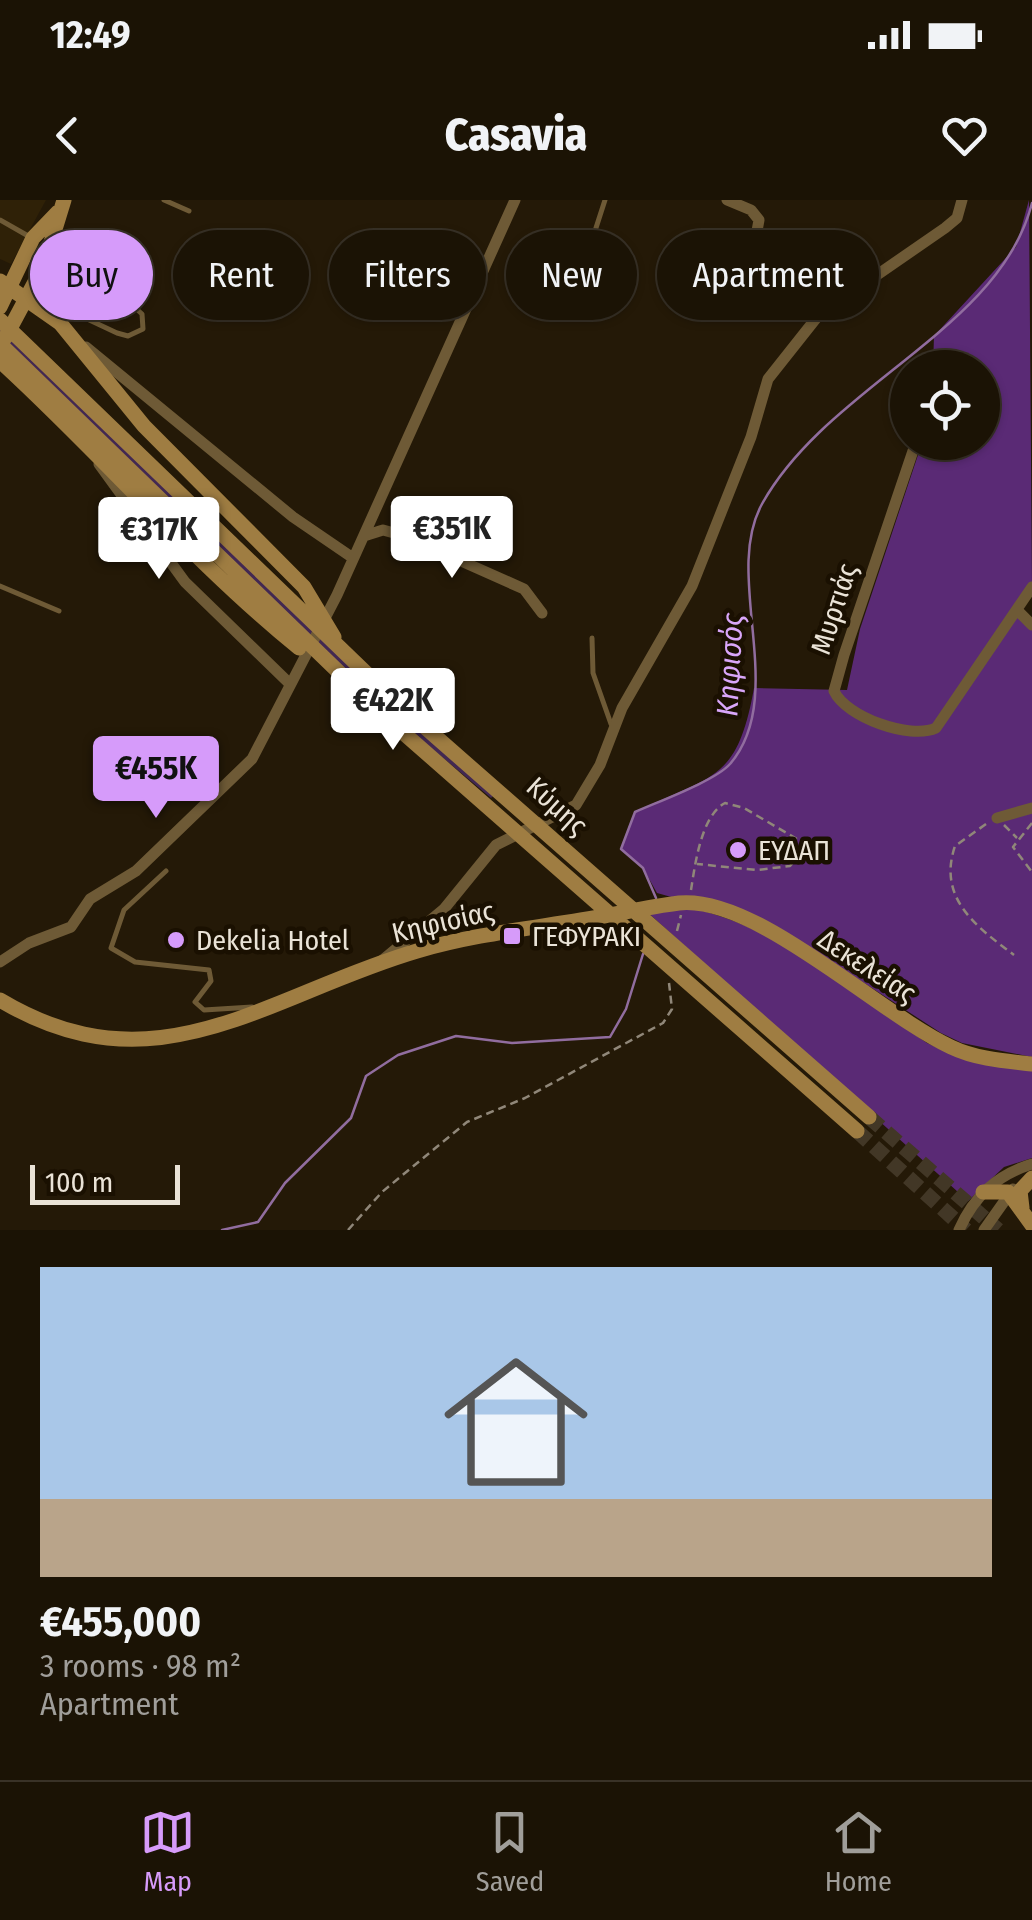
<!DOCTYPE html>
<html lang="en">
<head>
<meta charset="utf-8">
<style>
  :root { --surface:#1b1305; --page:#241c0f; --text:#f1f3f6; --muted:#a09e9a; --line:#393227; --accent:#d69bfa }
  body { margin:0; font-family:"Fira Sans Condensed",sans-serif; background:var(--page); color:var(--text); height:100vh; display:flex; flex-direction:column; font-size:38px; white-space:nowrap }
  * { box-sizing:border-box; margin:0 }
  p { font-size:32px; color:var(--muted) }
  .icon { flex:none; width:55px; height:55px; fill:none; stroke:currentColor; stroke-width:2; stroke-linecap:round; stroke-linejoin:round }
  .map { position:relative; height:1030px; overflow:hidden }
  .panel { display:flex; flex-direction:column; background:var(--surface); flex:1 }
  .panel>* { flex:none }
  .guide { position:absolute; left:30px; top:30px; width:972px; height:90px; display:flex; gap:20px }
  .buttons { position:absolute; left:890px; top:150px; display:grid; gap:20px }
  .buttons a { display:grid; place-items:center; width:110px; height:110px; border-radius:50%; background:var(--surface); box-shadow:0 2px 8px #0004,0 0 0 2px var(--line); font-size:50px }
  .scale { position:absolute; left:30px; bottom:25px; width:150px; box-sizing:border-box; padding-left:10px; border:5px solid #eae3d7; border-top:0; font-size:28px; line-height:35px; white-space:nowrap; color:#eae3d7; -webkit-text-stroke:8px #1a1001; paint-order:stroke }
  .price { position:absolute; translate:-50% -85px; padding:0 22px; border-radius:10px; background:#fff; color:#222; font-size:32px; line-height:65px; filter:drop-shadow(0 2px 5px #0008) }
  .price::after { content:''; position:absolute; left:50%; top:60px; width:30px; height:22px; margin-left:-15px; background:inherit; clip-path:polygon(0 0,100% 0,50% 100%) }
  .price.on { background:var(--accent); color:#111 }
  ul { padding:0; list-style:none }
  li { display:grid; align-content:center; gap:20px; height:530px; padding:0 40px }
  li+li { border-top:2px solid var(--line) }
  li span { display:grid; place-items:center; height:310px; border-radius:0px; color:#555 }
  li>.icon { margin-inline-start:auto }
  span .icon { width:180px; height:180px; fill:#fffc; stroke-width:1 }
  li b { font-size:42px }
  .tag { padding:0 35px; border-radius:45px; background:var(--surface); box-shadow:0 2px 8px #0004,0 0 0 2px var(--line); font-size:35px; line-height:90px }
  .tag.on { background:var(--accent); color:#111 }
  .status { display:flex; justify-content:space-between; align-items:center; height:70px; padding:0 50px; background:var(--surface); direction:ltr }
  .status svg { height:28px; fill:currentColor }
  header { display:flex; justify-content:space-between; align-items:center; height:130px; padding:0 40px; background:var(--surface); font-size:45px; font-weight:800 }
  .tabs { display:flex; justify-content:space-around; align-items:center; height:140px; border-top:2px solid var(--line); background:var(--surface); font-size:28px; color:var(--muted) }
  .tabs a { display:grid; justify-items:center; gap:5px }
  .tabs .on { color:var(--accent) }
  .map>svg:first-child { display:block }
</style>
</head>
<body>
<div class="status"><b>12:49</b><svg viewBox="0 0 49 12"><path d="M0 12V9h3v3zM5 12V6h3v6zM10 12V3h3v9zM15 12V0h3v12zM26 1h20v11H26zM47 4h2v5h-2z"/></svg></div>
<header><svg class="icon" aria-label="back" viewBox="0 0 24 24"><path d="M15 5l-7 7 7 7"/></svg>Casavia<svg class="icon" aria-label="heart" viewBox="0 0 24 24"><path d="M12 20l-8-8c-3-5 5-10 8-4 3-6 11-1 8 4z"/></svg></header>
<div class="map">
<svg width="1032" height="1030" viewBox="0 0 1032 1030">
  <rect width="100%" height="100%" fill="#241907"/>
  <path fill="#2f2107" d="M0 0H46L11 64 0 59Z"/>
  <path fill="#422852" d="M0 127 496 593 491 598 387 511 0 137Z"/>
  <path fill="#5a2a75" d="M1029 0 1032 387 1017 413 1032 428V857L962 843 941 833 778 727 657 693 643 668 621 649 635 612C714 574 737 582 754 488L847 490 860 429 922 243 982 242V168L933 167 934 136 1016 47Z
    M678 706C770 719 852 792 927 843L953 855 1032 869V958L1004 967 968 1001 645 710Z"/>
  <g fill="none" stroke-linecap="round" stroke-linejoin="round">
    <path stroke="#916d9f" stroke-width="2.5" d="M656 698 643 668 621 649 635 612C657 602 715 581 730 564 789 495 722 376 762 304 828 185 1000 130 1032 3
      M222 1030 258 1022 285 983 351 918 366 876 398 855 456 836 512 843 610 837 626 809 643 754"/>
    <path stroke="#423726" stroke-width="15" stroke-dasharray="15 8" stroke-linecap="butt" d="M869 917 998 1030
      M857 931 966 1030"/>
    <path stroke="#908779" stroke-width="2.5" stroke-dasharray="8 5" stroke-linecap="butt" d="M1032 623 1013 647 1032 672
      M986 624 955 646C937 699 977 727 1014 755
      M1004 625 1017 638
      M691 690C695 665 701 616 725 603L744 608 802 642V652L790 666 757 670 697 664
      M677 731 681 715
      M348 1030 382 992 467 922 525 898 663 823 672 809 669 783"/>
    <path stroke="#6e5a36" stroke-width="5" d="M164 0 189 11
      M0 20 30 37
      M595 31 605 0
      M34 94 117 133 128 136 143 129 142 114 132 105 47 67
      M0 386 59 411
      M592 438 593 473 611 524
      M166 671 124 710 111 748 135 762 209 770 211 781 195 802 204 810 252 807"/>
    <path stroke="#6e5a36" stroke-width="11" d="M715 103 757 31 759 20 751 10 727 0
      M86 147 293 317 353 358
      M916 242 844 455 834 491C846 517 910 540 936 528L1032 387
      M99 264 185 382 290 484
      M364 336 383 330 405 336 524 389 542 413
      M1017 410 1032 425
      M997 618 1032 608
      M0 762 29 743 71 727 90 699 136 671 252 559 337 395 515 0
      M379 763 444 709 496 645 576 605 600 565 622 508 692 386 751 237 768 179 833 97 864 84 945 28 957 18 962 0
      M959 1030C974 996 997 975 1032 964
      M984 1030 1013 989"/>
    <path stroke="#9f7d42" stroke-width="15" d="M0 81 60 123 144 226 304 387 334 437
      M0 107 33 38 58 12
      M0 120 394 500 869 917
      M5 138 44 65 64 0
      M0 144 383 515 857 931
      M0 161C102 254 192 361 299 448
      M0 800C157 894 267 795 417 751 471 735 526 729 581 720 614 715 646 707 679 703 756 695 878 813 951 847 976 859 1004 861 1032 864
      M983 992H1008L1032 1025
      M1022 1008 1020 991 1032 978"/>
  </g>
  <g fill="#d69bfa" stroke="#1a1001" stroke-width="4">
    <circle cx="738" cy="650" r="10"/>
    <rect x="502" y="726" width="20" height="20" rx="5"/>
    <circle cx="176" cy="740" r="10"/>
  </g>
  <g text-anchor="middle" dominant-baseline="central" stroke-width="9" stroke-linejoin="round" paint-order="stroke">
    <g font-size="28" fill="#eae3d7" stroke="#1a1001">
      <text transform="translate(834 409) rotate(-72)">Μυρτιάς</text>
      <text transform="translate(557 606) rotate(42)">Κύμης</text>
      <text transform="translate(443 722) rotate(-13)">Κηφισίας</text>
      <text transform="translate(867 766) rotate(33)">Δεκελείας</text>
    </g>
    <g font-size="28" fill="#eae3d7" stroke="#1a1001" text-anchor="start">
      <text x="758" y="650">ΕΥΔΑΠ</text>
      <text x="532" y="736">ΓΕΦΥΡΑΚΙ</text>
      <text x="196" y="740">Dekelia Hotel</text>
    </g>
    <g font-size="30" font-style="italic" fill="#d9a6fa" stroke="#1a1001">
      <text transform="translate(730 465) rotate(-87)">Κηφισός</text>
    </g>
  </g>
</svg>
<div class="buttons">
<a><svg class="icon" aria-label="locate" viewBox="0 0 24 24"><circle cx="12" cy="12" r="6"/><path d="M12 2v4M12 18v4M2 12h4M18 12h4"/></svg></a>
</div>
<div class="scale">100 m</div>
<b class="price" style="left:452px;top:381px">€351K</b>
<b class="price" style="left:159px;top:382px">€317K</b>
<b class="price" style="left:393px;top:553px">€422K</b>
<b class="price on" style="left:156px;top:621px">€455K</b>
<div class="guide">
<a class="tag on">Buy</a>
<a class="tag">Rent</a>
<a class="tag">Filters</a>
<a class="tag">New</a>
<a class="tag">Apartment</a>
</div>
</div>
<section class="panel">
<ul>
<li><span style="background:linear-gradient(#a9c7e8 75%,#b9a48a 0)"><svg class="icon" aria-label="home" viewBox="0 0 24 24"><path d="M3 11l9-7 9 7M6 9v11h12V9"/></svg></span><div><b>€455,000</b><p>3 rooms · 98 m²</p><p>Apartment</p></div></li>
</ul>
</section>
<nav class="tabs">
<a class="on"><svg class="icon" aria-label="map" viewBox="0 0 24 24"><path d="M3 6l6-2 6 2 6-2v14l-6 2-6-2-6 2zM9 4v14M15 6v14"/></svg>Map</a>
<a><svg class="icon" aria-label="saved" viewBox="0 0 24 24"><path d="M7 4h10v16l-5-4-5 4z"/></svg>Saved</a>
<a><svg class="icon" aria-label="home" viewBox="0 0 24 24"><path d="M3 11l9-7 9 7M6 9v11h12V9"/></svg>Home</a>
</nav>
</body>
</html>
